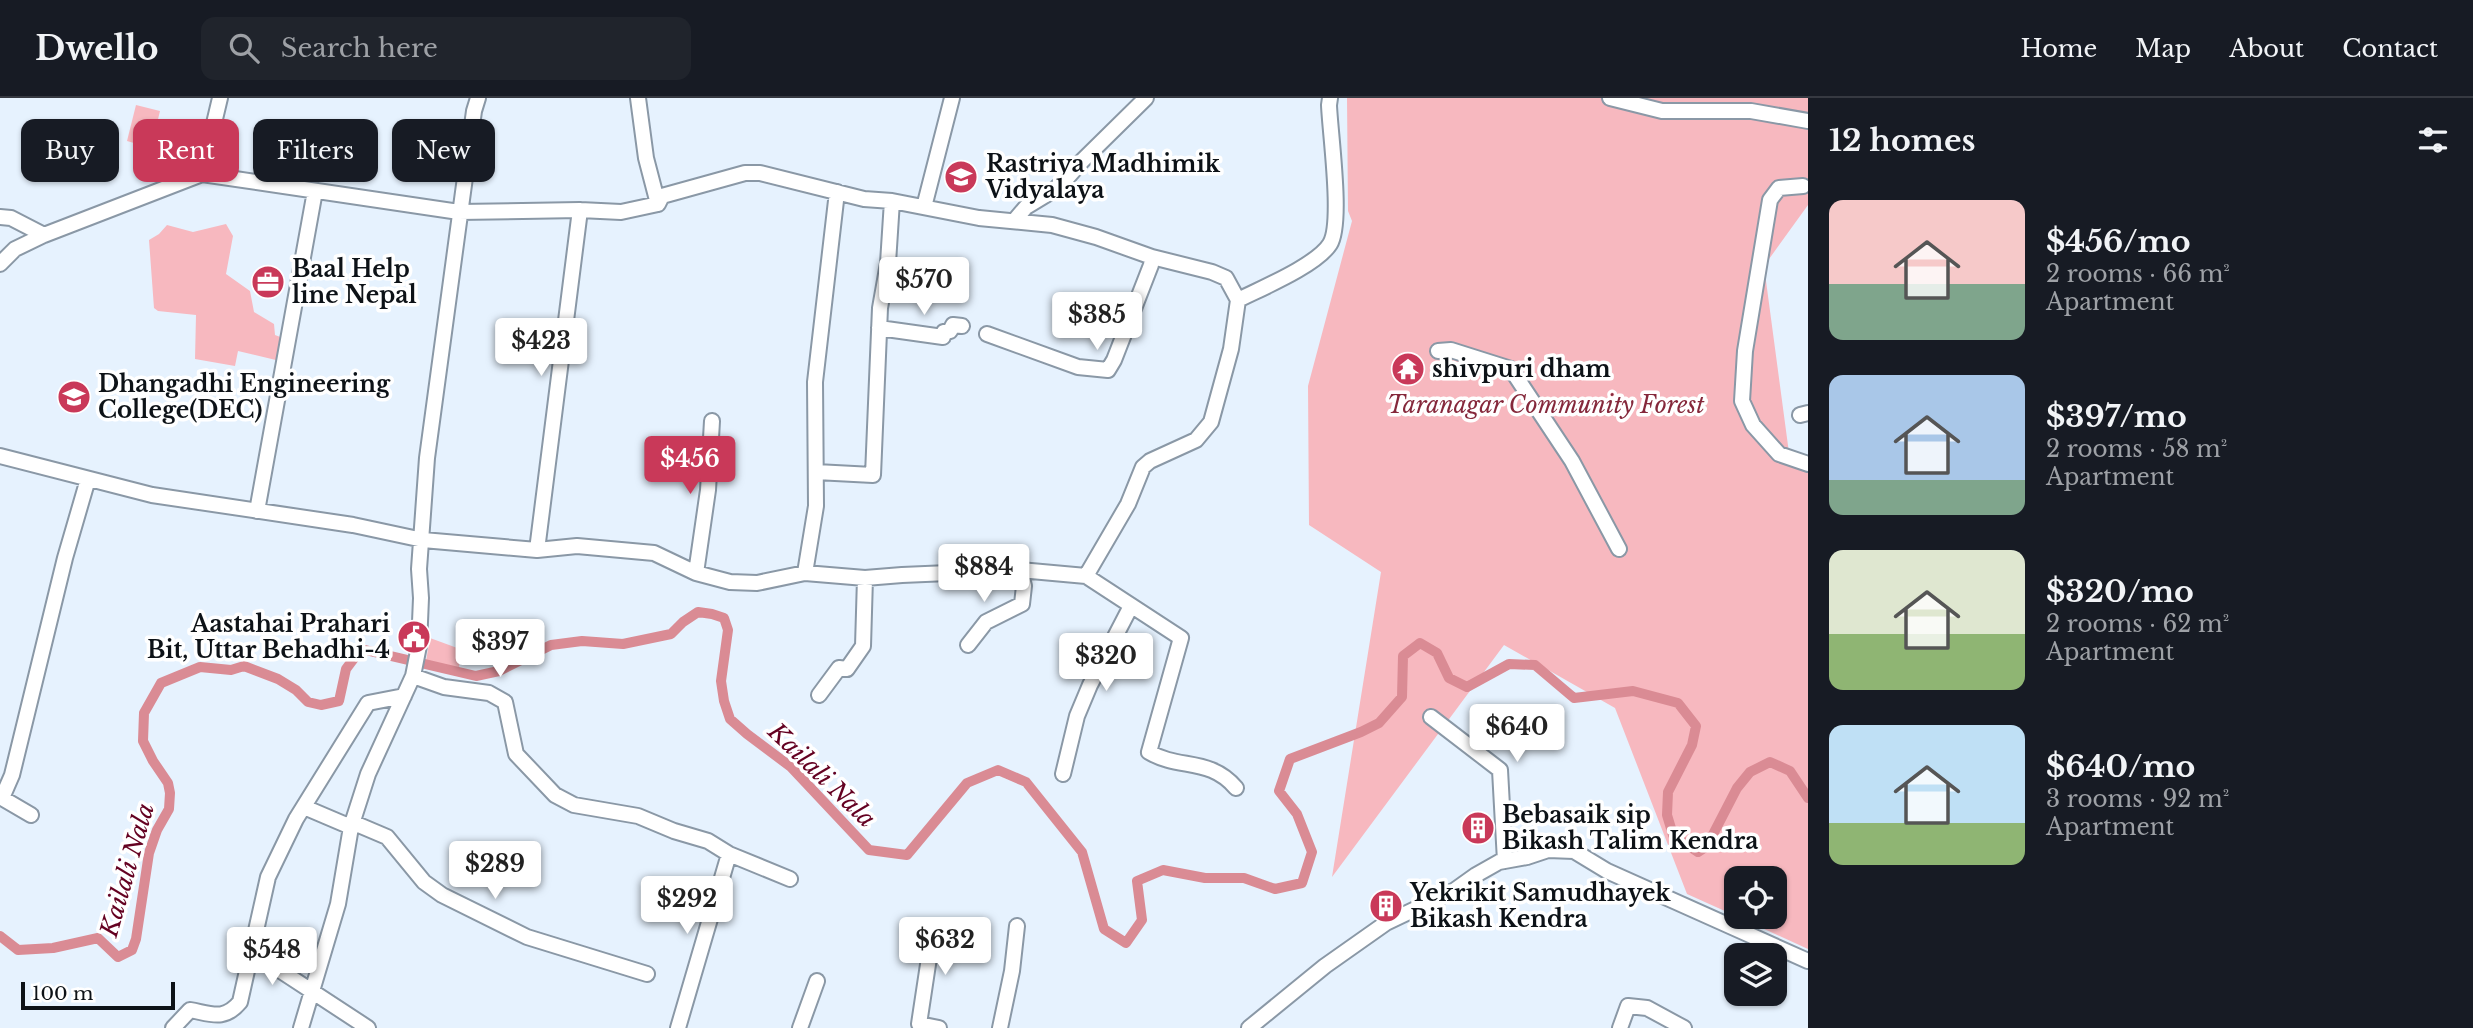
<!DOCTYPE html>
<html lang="en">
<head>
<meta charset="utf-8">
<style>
  :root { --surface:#171b24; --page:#20242c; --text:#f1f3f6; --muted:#9ea1a6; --line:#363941; --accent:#c93959 }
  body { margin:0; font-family:"Libre Baskerville",serif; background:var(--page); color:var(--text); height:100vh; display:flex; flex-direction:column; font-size:26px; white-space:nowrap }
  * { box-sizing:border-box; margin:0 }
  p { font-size:23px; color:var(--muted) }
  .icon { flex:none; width:38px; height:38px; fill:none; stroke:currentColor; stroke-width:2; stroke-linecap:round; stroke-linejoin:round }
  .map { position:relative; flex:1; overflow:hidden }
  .drawer { display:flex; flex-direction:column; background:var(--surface); width:665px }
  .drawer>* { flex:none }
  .banner { position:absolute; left:21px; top:21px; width:665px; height:63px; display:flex; gap:14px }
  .buttons { position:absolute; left:1724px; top:768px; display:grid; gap:14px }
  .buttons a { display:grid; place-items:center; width:63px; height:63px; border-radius:14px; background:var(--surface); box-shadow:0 2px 5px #0004; font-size:35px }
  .scale { position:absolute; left:21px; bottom:18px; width:154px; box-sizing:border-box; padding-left:7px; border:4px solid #0d1217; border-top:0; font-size:19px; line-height:24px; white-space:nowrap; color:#0d1217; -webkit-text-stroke:5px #fff; paint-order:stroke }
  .price { position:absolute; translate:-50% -60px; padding:0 16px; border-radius:7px; background:#fff; color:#222; font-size:23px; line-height:46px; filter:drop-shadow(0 2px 4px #0008) }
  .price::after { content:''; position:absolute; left:50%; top:42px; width:21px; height:16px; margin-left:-10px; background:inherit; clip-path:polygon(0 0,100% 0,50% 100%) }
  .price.selected { background:var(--accent); color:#fff }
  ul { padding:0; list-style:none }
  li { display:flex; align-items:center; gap:21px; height:175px; padding:0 21px }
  li span { display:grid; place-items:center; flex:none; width:196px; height:140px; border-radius:14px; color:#555 }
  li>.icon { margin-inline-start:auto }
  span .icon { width:84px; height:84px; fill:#fffc; stroke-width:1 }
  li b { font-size:30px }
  h2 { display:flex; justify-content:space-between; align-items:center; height:84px; padding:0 21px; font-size:30px }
  .chip { padding:0 24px; border-radius:14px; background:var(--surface); box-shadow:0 2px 5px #0004; font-size:24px; line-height:63px }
  .chip.selected { background:var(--accent); color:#fff }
  header { display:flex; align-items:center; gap:42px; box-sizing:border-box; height:98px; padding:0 35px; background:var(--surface); border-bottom:2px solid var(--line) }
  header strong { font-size:33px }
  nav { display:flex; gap:38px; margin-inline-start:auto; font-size:24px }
  .search { width:490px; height:63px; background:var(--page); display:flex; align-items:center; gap:18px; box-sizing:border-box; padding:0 24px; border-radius:14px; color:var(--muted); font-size:26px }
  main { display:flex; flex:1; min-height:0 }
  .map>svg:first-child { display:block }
</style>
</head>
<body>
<header>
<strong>Dwello</strong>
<div class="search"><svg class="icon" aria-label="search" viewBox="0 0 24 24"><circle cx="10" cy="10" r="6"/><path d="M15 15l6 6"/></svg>Search here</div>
<nav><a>Home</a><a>Map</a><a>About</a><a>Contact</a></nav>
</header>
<main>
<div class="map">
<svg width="1808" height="930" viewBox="0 0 1808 930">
  <rect width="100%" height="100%" fill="#e6f2fe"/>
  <path fill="#f7b8bf" d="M1347 0H1808V107L1764 168 1789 355 1808 368V851L1738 819H1774V780H1736V818L1687 796 1615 610 1504 547 1332 779 1381 474 1309 427 1308 288 1352 123 1348 113Z
    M136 7 160 13 151 50 127 43Z
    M226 126 233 138 226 176 250 193 254 214 274 226 275 237 283 240 280 263 238 253 235 268 195 261 196 217 158 213 154 210 149 142 159 136 167 127 193 134Z
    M430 540 460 551 459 572 426 563Z"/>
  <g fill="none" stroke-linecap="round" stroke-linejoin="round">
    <path stroke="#da8b94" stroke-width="10" d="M0 838 18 852 53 850 98 840 118 859 132 852 136 841 149 755 157 732 169 711 170 695 168 685 153 663 143 643 144 615 161 585 200 569 231 572 244 568 278 581 296 592 308 604 321 607 339 603 346 571 361 551 476 578 499 573 551 547 582 543 623 546 671 536 683 524 698 514 712 516 724 520 728 532 721 583 724 603 730 621 747 636 791 669 869 752 907 757 967 685 998 672 1026 684 1082 754 1104 831 1126 845 1142 822 1137 783 1163 772 1205 780H1244L1275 791 1302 785 1312 754 1297 716 1279 693 1290 661 1361 634 1379 625 1402 599 1403 558 1420 545 1437 555 1449 580 1467 589 1509 566 1535 567 1574 600 1633 593 1678 605 1696 628 1692 647 1668 694 1667 717 1673 737 1698 754 1707 748 1737 690 1750 674 1770 664 1790 673 1808 700"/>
    <defs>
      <path id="minor" d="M638 0 646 60 658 106
        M1610 0 1662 13H1751L1808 23
        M202 76 459 114 580 112 621 114 658 106 662 98 745 75H760L864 101 892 103 979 120 1052 127 1096 139 1152 159 1212 174 1226 180 1238 202
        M1803 88 1779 90 1770 102 1745 253 1742 303 1753 327 1779 356 1808 366
        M924 109 952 0
        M0 119 11 120 44 137
        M1014 123 1026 109 1054 92 1067 80 1082 63 1146 0
        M0 166 15 151 44 137 202 76 220 0
        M879 230 943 239 944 234 950 233 953 227 962 228
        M987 236 1078 269 1108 272 1114 262 1151 167 1152 159
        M1438 253 1451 252 1511 271 1572 363 1619 451
        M1800 317 1808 315
        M0 358 152 397 353 427 423 442 537 452 577 448 654 455 696 475 730 484 757 485 805 475 865 480 902 477 1020 472 1086 478 1128 406 1143 369 1150 363 1196 342 1211 324 1231 251 1238 202C1262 190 1317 167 1330 146 1343 125 1330 35 1329 7L1330 0
        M816 374 873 377 880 210 888 165 892 103
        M257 413 315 93
        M537 452 580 112
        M696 475 708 392 712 323
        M805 475 816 408 815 284 837 94
        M1086 478 1181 540 1149 654C1179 672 1210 659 1236 690
        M968 547 986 524 1022 506 1024 488 1020 472
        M413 578 444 589 489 595 505 604 516 656 555 697 574 707 638 718 674 733 708 743 729 756 790 781
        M819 597 839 570 847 571 863 548 865 480
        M1431 619 1500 672 1505 763
        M1063 676 1077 618 1090 587 1131 508
        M304 709 351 729
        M31 717 2 700 12 677 65 460 88 381
        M354 725 387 739 424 784 442 797 527 839 647 876
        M932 840 919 926 939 930
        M252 854 368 930
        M173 930 190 912C212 916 224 923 240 904L268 779 296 721 368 605 404 598
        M301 930 338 806 351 729 368 676 413 578 419 548 421 500 419 471 427 360 474 13 478 0
        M678 930 729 756
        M800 930 817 883
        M1000 930 1012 873 1017 828
        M1249 930 1325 868 1386 825 1455 792 1476 777 1499 764 1527 759 1548 752 1574 753 1607 773 1808 863
        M1620 930 1628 908 1647 910 1684 930"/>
    </defs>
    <use href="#minor" stroke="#8a98a6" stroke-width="18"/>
    <use href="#minor" stroke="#fff" stroke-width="14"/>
  </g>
  <defs>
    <symbol id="school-disc" viewBox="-11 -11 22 22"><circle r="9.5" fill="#c93959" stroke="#fff"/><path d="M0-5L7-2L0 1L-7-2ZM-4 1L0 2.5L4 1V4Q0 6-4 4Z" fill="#fff"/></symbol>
    <symbol id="office-disc" viewBox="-11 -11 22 22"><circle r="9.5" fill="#c93959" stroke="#fff"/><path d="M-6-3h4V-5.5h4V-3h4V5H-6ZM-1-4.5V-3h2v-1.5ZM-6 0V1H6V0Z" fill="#fff"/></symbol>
    <symbol id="temple-disc" viewBox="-11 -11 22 22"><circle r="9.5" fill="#c93959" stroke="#fff"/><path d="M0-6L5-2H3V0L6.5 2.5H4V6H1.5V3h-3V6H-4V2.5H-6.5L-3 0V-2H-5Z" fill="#fff"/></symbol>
    <symbol id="civic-disc" viewBox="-11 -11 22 22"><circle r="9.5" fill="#c93959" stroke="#fff"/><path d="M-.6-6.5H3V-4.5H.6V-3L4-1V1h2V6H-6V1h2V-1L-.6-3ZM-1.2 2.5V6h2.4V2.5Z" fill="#fff"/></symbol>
    <symbol id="building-disc" viewBox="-11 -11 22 22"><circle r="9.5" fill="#c93959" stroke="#fff"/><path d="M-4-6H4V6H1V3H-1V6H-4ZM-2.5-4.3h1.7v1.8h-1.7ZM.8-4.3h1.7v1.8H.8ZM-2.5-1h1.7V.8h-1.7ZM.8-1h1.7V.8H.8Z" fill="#fff"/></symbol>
  </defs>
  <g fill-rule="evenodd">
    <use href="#school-disc" x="942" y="60" width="38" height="38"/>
    <use href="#office-disc" x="249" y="165" width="38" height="38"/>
    <use href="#temple-disc" x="1389" y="252" width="38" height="38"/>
    <use href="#school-disc" x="55" y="280" width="38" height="38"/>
    <use href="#civic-disc" x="395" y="520" width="38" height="38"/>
    <use href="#building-disc" x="1459" y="711" width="38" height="38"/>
    <use href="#building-disc" x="1367" y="789" width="38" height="38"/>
  </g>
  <g text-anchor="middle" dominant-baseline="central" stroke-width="7" stroke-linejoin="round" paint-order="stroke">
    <g font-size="23" font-weight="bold" fill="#0d1217" stroke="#fff" text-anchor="start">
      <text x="986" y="66">Rastriya Madhimik<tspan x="986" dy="26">Vidyalaya</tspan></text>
      <text x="292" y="171">Baal Help<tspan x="292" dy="26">line Nepal</tspan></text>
      <text x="1432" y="271">shivpuri dham</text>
      <text x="98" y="286">Dhangadhi Engineering<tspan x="98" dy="26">College(DEC)</tspan></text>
      <text x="390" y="526" text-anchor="end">Aastahai Prahari<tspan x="390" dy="26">Bit, Uttar Behadhi-4</tspan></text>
      <text x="1502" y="717">Bebasaik sip<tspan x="1502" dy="26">Bikash Talim Kendra</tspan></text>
      <text x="1410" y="795">Yekrikit Samudhayek<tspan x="1410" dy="26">Bikash Kendra</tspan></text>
    </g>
    <g font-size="23" font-style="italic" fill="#85283b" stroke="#fff">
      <text x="1546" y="307">Taranagar Community Forest</text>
    </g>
    <g font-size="24" font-style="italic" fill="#640121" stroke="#fff">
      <text transform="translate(822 677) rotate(44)">Kailali Nala</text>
      <text transform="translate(127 772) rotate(-74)">Kailali Nala</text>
    </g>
  </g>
</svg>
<div class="buttons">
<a><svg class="icon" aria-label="locate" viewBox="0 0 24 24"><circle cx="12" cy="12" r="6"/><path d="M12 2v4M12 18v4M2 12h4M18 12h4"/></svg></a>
<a><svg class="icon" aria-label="layers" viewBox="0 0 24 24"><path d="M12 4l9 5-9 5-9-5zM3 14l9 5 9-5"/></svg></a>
</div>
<div class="scale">100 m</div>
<b class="price" style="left:924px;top:219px">$570</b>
<b class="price" style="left:1097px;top:254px">$385</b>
<b class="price" style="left:541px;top:280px">$423</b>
<b class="price selected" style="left:690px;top:398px">$456</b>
<b class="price" style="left:984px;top:506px">$884</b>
<b class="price" style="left:500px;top:581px">$397</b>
<b class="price" style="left:1106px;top:595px">$320</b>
<b class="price" style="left:1517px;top:666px">$640</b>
<b class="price" style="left:495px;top:803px">$289</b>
<b class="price" style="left:687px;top:838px">$292</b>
<b class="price" style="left:945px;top:879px">$632</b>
<b class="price" style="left:272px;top:889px">$548</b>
<div class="banner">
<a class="chip">Buy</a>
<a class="chip selected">Rent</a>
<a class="chip">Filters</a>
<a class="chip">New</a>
</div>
</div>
<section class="drawer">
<h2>12 homes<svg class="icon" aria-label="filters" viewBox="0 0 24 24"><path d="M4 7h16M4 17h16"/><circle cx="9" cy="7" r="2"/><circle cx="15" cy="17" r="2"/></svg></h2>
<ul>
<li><span style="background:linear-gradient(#f6c9c9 60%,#7fa58c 0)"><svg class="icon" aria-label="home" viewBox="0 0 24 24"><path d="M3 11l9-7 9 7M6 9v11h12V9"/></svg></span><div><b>$456/mo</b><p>2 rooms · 66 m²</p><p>Apartment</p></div></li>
<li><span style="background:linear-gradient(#a9c7e8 75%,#7fa58c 0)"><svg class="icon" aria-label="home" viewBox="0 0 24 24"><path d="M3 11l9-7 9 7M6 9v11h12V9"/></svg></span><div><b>$397/mo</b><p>2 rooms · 58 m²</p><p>Apartment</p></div></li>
<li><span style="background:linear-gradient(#dfe7d0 60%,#8fb573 0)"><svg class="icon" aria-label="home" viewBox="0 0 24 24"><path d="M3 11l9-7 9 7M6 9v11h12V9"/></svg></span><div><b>$320/mo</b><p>2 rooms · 62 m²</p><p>Apartment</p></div></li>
<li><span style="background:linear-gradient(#bfe0f5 70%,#8fb573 0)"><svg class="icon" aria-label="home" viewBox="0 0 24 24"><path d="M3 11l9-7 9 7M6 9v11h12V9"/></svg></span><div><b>$640/mo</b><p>3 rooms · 92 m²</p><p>Apartment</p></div></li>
</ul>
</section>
</main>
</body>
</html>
